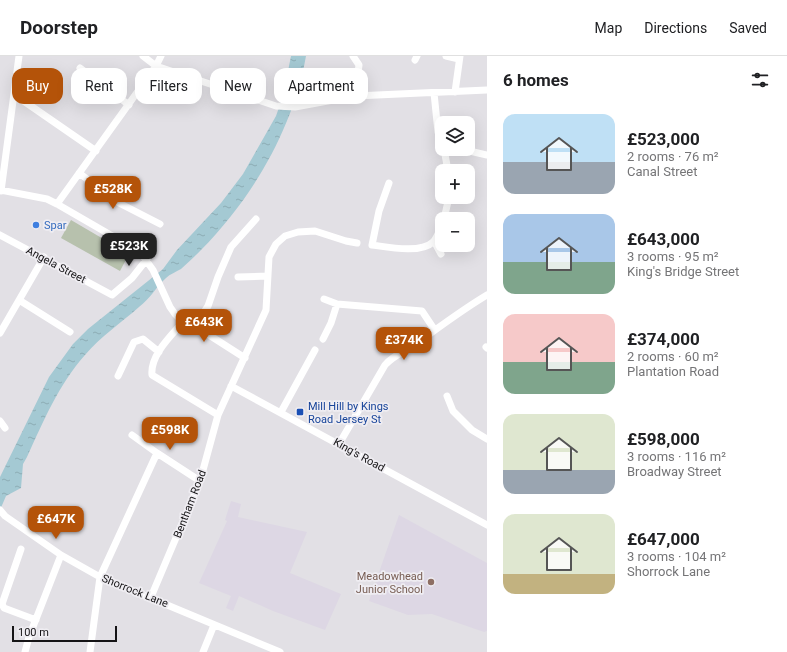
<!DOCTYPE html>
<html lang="en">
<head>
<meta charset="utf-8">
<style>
  :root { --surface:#fff; --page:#f6f6f6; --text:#202124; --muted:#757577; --line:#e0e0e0; --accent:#b45309 }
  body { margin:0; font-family:Roboto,sans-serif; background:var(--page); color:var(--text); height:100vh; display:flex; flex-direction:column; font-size:15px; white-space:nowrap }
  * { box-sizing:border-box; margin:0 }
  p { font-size:13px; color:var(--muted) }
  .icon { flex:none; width:22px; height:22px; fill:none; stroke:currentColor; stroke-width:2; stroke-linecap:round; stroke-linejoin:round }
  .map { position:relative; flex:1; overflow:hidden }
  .details { display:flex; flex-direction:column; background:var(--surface); width:300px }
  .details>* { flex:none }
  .hud { position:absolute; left:12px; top:12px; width:380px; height:36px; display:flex; gap:8px }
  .tools { position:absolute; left:435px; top:60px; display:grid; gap:8px }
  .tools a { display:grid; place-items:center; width:40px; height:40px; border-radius:8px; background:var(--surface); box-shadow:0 4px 16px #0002; font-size:20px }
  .scale { position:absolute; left:12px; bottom:10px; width:105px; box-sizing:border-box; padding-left:4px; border:2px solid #151416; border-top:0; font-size:11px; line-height:14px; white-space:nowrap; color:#151416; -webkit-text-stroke:3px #efedf2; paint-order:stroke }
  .price { position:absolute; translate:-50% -34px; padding:0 9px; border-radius:8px; background:var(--accent); color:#fff; font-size:13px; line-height:26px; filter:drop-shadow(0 1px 2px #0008) }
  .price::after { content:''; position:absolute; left:50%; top:24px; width:12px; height:9px; margin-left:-6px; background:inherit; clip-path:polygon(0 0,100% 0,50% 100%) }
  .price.active { background:#222; color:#fff }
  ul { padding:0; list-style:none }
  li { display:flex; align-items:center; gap:12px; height:100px; padding:0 16px }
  li span { display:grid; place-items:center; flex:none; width:112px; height:80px; border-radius:12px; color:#555 }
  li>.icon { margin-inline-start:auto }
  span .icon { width:48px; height:48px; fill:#fffc; stroke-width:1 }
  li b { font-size:17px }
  h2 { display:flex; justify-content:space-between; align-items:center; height:48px; padding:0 16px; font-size:17px }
  .pill { padding:0 14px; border-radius:12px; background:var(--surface); box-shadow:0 4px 16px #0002; font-size:14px; line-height:36px }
  .pill.active { background:var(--accent); color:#fff }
  header { display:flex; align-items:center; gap:24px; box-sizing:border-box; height:56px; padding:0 20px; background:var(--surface); border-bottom:1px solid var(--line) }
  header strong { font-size:19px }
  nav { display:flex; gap:22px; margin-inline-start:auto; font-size:14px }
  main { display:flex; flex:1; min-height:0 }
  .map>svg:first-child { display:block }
</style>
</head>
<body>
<header>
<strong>Doorstep</strong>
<nav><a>Map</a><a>Directions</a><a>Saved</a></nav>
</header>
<main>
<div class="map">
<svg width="487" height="596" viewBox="0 0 487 596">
  <defs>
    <pattern id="water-ripples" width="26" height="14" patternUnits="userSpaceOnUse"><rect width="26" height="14" fill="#a4c9d3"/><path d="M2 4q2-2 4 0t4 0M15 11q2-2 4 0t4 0" fill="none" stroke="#8cacb4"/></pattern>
  </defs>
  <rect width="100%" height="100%" fill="#e2e0e5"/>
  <path fill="#ddd7e4" d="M231 445 241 448 238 461 307 476 290 517 341 538 325 574 273 555 239 540 233 555 226 552 231 540 199 527 227 465 225 464Z
    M399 459 487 507V575L484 576 432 558 408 559 369 545Z"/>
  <path fill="#b7c1ad" d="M71 164 129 198 120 215 61 182Z"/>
  <path fill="url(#water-ripples)" d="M291 0H306C293 73 253 141 201 194 195 200 188 207 181 213 176 216 170 218 166 222 156 231 150 243 139 251 121 267 101 280 85 299 59 328 43 366 27 401L23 408 21 432 6 440 0 454V421L49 321 73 288 88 273 163 213 177 194 221 147 243 118 276 60 283 40Z"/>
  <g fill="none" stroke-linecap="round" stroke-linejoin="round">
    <path stroke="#fff" stroke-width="7" d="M143 0 156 10 276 50 295 51 355 40 487 34
      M353 0 359 9 355 40
      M446 0 459 3
      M415 4 417 0
      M80 12 129 49
      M455 36 460 0
      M434 37 438 76 442 87
      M15 39 96 95
      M444 93 448 115
      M445 95 461 93 487 99
      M79 117 119 147 160 168
      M389 127 379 155 372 189C387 191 421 198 433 186 437 182 439 175 442 170
      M0 134 47 143 57 148 140 196 153 214 170 251 175 258 183 266 195 270 245 302
      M1 135 19 0
      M57 148 156 10 161 0
      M444 163 449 141
      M0 179 112 239 132 222 147 203
      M434 185 441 198
      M238 221 268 220
      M324 243 337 248 422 255 434 273
      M19 244 70 276
      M183 266C171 280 150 299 152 319L218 359
      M195 270 208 250 218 221 231 191 256 163
      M0 277 44 201
      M323 283 331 267 337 248
      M486 291 487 292
      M118 320 134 286 143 283 159 296
      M231 330 487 469
      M447 340 453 355 472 374 487 383
      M281 356 315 294
      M0 365 5 372
      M132 379 157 397 200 425
      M339 388 385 309C397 296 405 297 416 288 439 271 462 254 487 239
      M0 454 5 460 61 499 100 521 280 596
      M21 493 2 548 4 552 36 564
      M151 541 200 425 218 359 266 254 269 201 276 188 285 180 298 176 315 175 346 185 357 187
      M25 596 29 581 61 499
      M90 596 100 521 157 397
      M203 596 214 569"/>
  </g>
  <circle fill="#3f7fe0" stroke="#efedf2" stroke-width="1.5" cx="36" cy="169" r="4"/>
  <rect fill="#1a4fb4" stroke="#efedf2" stroke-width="1.5" x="296" y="352" width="8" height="8" rx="2"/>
  <circle fill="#8d6e63" stroke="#efedf2" stroke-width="1.5" cx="431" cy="526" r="4"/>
  <g text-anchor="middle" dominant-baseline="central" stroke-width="3.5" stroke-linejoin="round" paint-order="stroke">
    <g font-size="11" fill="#366cbe" stroke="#efedf2" text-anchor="start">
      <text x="44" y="169">Spar</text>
    </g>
    <g font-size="11" fill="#151416" stroke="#efedf2">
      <text transform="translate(56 209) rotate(28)">Angela Street</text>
      <text transform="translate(359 399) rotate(29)">King's Road</text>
      <text transform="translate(190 448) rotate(-69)">Bentham Road</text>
      <text transform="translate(135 535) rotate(22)">Shorrock Lane</text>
    </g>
    <g font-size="11" fill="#164399" stroke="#efedf2" text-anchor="start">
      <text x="308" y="350">Mill Hill by Kings<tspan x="308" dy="13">Road Jersey St</tspan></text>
    </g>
    <g font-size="11" fill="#785e54" stroke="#efedf2" text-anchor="end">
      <text x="423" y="520">Meadowhead<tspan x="423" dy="13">Junior School</tspan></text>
    </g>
  </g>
</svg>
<div class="tools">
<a><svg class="icon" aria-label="layers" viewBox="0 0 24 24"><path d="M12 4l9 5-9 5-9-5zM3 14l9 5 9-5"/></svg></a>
<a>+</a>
<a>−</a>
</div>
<div class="scale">100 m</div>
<b class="price" style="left:113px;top:154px">£528K</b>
<b class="price active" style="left:129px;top:211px">£523K</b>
<b class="price" style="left:204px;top:287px">£643K</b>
<b class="price" style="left:404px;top:305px">£374K</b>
<b class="price" style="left:170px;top:395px">£598K</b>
<b class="price" style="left:56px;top:484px">£647K</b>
<div class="hud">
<a class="pill active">Buy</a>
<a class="pill">Rent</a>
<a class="pill">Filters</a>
<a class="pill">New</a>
<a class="pill">Apartment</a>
</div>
</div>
<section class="details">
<h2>6 homes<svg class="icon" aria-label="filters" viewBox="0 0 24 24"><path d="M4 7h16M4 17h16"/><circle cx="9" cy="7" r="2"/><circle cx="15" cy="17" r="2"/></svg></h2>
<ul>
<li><span style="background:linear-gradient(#bfe0f5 60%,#9aa5b1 0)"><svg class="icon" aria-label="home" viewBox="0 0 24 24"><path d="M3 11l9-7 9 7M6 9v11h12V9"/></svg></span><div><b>£523,000</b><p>2 rooms · 76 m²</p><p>Canal Street</p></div></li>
<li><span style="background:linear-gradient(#a9c7e8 60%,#7fa58c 0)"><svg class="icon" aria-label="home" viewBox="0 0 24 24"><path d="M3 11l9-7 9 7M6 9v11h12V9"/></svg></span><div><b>£643,000</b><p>3 rooms · 95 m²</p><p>King's Bridge Street</p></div></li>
<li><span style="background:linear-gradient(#f6c9c9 60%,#7fa58c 0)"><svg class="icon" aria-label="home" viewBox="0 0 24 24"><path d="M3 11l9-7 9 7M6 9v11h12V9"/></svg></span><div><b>£374,000</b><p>2 rooms · 60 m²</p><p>Plantation Road</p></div></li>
<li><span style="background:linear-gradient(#dfe7d0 70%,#9aa5b1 0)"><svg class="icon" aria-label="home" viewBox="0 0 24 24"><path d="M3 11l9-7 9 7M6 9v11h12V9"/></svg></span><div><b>£598,000</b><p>3 rooms · 116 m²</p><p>Broadway Street</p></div></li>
<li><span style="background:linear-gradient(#dfe7d0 75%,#c2b280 0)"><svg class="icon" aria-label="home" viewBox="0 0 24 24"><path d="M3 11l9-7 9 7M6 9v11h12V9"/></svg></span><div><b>£647,000</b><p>3 rooms · 104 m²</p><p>Shorrock Lane</p></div></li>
</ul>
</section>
</main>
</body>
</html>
